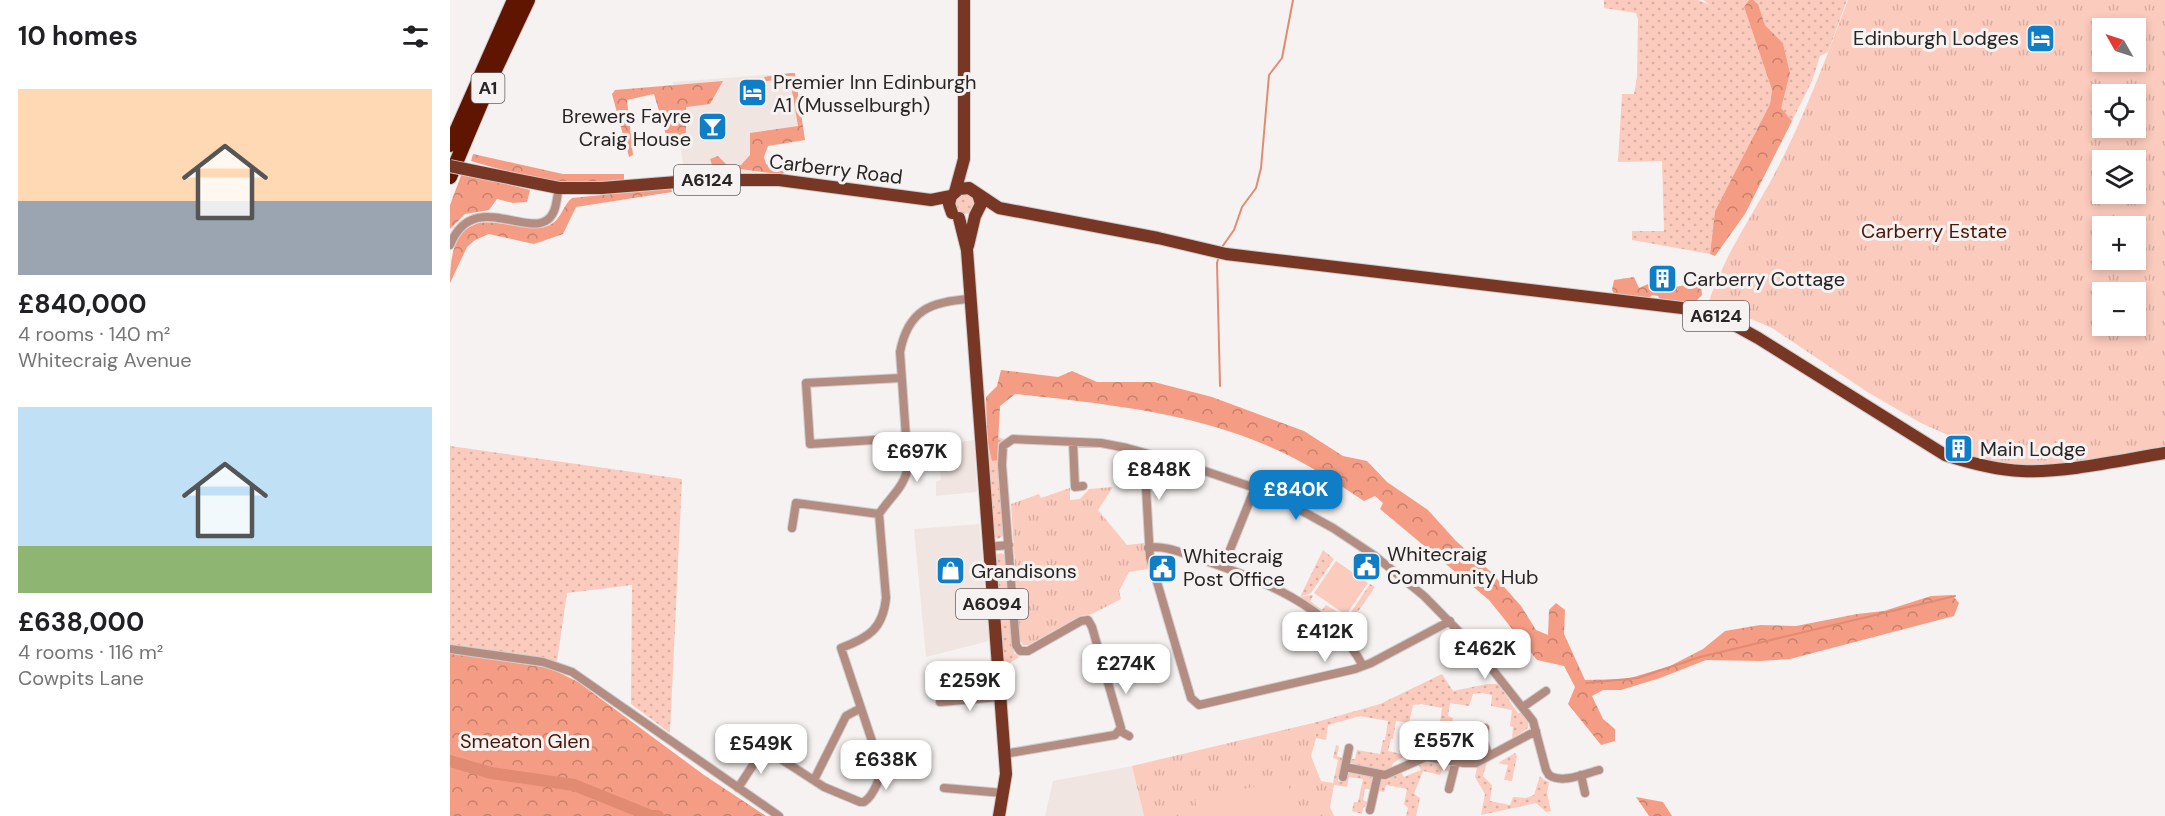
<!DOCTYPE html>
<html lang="en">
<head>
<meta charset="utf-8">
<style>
  :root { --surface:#fff; --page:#f6f6f6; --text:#202124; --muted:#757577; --accent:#107dc7 }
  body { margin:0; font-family:"DM Sans",sans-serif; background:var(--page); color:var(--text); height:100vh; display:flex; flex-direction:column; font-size:22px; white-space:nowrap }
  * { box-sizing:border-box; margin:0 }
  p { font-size:20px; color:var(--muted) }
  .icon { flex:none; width:33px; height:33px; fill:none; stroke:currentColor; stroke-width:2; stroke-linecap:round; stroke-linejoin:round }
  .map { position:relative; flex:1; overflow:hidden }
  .drawer { display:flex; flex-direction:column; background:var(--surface); width:450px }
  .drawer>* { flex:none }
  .needle { width:39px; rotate:309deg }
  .controls { position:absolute; left:1642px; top:18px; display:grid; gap:12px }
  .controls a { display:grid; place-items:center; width:54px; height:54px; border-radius:0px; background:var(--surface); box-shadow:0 3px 9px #0003; font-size:30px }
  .price { position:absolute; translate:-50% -51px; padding:0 14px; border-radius:12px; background:#fff; color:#222; font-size:20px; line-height:39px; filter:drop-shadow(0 2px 3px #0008) }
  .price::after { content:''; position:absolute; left:50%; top:36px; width:18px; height:14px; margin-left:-9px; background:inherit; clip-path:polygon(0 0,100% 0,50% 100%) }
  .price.current { background:var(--accent); color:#fff }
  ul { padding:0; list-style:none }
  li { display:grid; align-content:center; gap:12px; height:318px; padding:0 18px }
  li span { display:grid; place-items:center; height:186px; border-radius:0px; color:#555 }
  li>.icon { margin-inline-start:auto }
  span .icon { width:108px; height:108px; fill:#fffc; stroke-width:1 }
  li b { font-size:26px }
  h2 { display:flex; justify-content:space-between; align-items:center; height:72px; padding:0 18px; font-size:26px }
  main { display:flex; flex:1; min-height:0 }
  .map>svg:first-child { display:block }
</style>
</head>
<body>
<main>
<section class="drawer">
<h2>10 homes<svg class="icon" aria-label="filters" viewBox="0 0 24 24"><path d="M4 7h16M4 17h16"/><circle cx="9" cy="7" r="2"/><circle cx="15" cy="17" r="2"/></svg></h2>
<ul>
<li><span style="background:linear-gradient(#ffd9b3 60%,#9aa5b1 0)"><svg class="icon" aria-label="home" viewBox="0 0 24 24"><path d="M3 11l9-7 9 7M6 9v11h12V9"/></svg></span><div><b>£840,000</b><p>4 rooms · 140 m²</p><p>Whitecraig Avenue</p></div></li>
<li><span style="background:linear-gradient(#bfe0f5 75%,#8fb573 0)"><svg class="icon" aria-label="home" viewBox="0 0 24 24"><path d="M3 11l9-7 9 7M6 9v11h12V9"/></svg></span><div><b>£638,000</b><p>4 rooms · 116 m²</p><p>Cowpits Lane</p></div></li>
</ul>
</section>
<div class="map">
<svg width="1715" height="816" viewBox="0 0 1715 816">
  <defs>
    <pattern id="grass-dots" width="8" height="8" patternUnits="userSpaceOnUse" patternTransform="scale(1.5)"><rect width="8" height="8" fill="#fbcbbd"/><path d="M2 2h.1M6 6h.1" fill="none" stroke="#d7aea2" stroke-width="1.8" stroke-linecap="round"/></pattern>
    <pattern id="forest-crowns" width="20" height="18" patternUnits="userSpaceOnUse" patternTransform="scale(1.5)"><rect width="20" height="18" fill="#f59d84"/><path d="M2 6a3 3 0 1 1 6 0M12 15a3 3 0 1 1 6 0" fill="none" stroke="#c6806c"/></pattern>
    <pattern id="park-tufts" width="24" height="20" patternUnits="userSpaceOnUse" patternTransform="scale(1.5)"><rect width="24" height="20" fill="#fbcbbd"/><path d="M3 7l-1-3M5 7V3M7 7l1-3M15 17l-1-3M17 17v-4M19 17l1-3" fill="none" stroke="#d7aea2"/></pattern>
  </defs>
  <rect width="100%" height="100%" fill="#f6f2f1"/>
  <path fill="#f1e5e1" d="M340 73 348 126 300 155 303 174H234L223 82Z
    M524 440 527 492 486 496V481L491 480 489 445Z
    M529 524 539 641 476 657 464 529Z
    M682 766 694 816H595L603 781Z"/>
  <path fill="url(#grass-dots)" d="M1154 0H1248L1260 5 1253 0H1299L1294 7 1322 90 1320 104 1265 211 1260 254 1182 240V231H1214L1212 161 1168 162 1172 94H1184L1187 77 1188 19 1186 13 1154 8Z
    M1303 0H1397L1378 52 1370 56 1362 81 1342 121 1330 108 1340 73 1333 43 1315 25 1308 4Z
    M505 204a10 10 0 1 1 20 0a10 10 0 1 1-20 0Z
    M538 434 554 439 548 447 554 535 548 539 543 536Z
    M0 446 232 479 220 733 181 704 182 585 117 593 107 661 0 645Z
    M873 550 884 559 861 593 850 597Z
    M551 553 557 556 563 648 564 653 569 657 553 667 545 555Z
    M920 584 925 587 905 616 890 629 851 597 862 595 863 596 860 601 872 610 876 605 897 618Z
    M992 674 1003 691 1037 684H1048C1056 694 1060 703 1068 713H1072L1078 720V728L1062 739 1063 727 1060 726 1062 710 1041 706 1042 695 1032 693 1023 694 1019 706 1000 703 998 716 1003 718 1001 729 998 731 989 729 992 708 971 704 963 705 959 723 946 721 943 739H941L938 751 956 755 943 763 940 771 933 772 899 763V759H905L907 750 930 754 933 740H935L938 721 910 716 878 725 876 740 866 738 863 723 930 704Z
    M1005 731 1015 733 1011 752 1023 754 1022 758 983 752 961 756 964 746 976 748 979 746 1001 750Z
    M886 745 889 746 887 756 893 758 888 781 894 782 896 775 900 772 922 777 921 789H915L913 800 919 803 913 808 912 814 902 811 904 802H908L913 779 899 777 897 787 884 785 883 783 888 760 883 758Z
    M1065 753 1067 756 1062 781 1054 780 1058 765 1048 763Z
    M976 762 999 765V771L992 770 990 775 973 771 964 794 970 798 966 816H956L958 808 954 804 957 789 936 785 934 792 928 791 929 781C934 776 944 776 951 772L954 777 971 770 968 764Z
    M1037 762 1033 776 1042 785 1040 801 1060 805 1063 797 1076 798 1084 795 1090 776 1094 780 1099 782 1097 793 1101 811 1096 812 1086 803 1031 815 1035 794 1025 777 1027 767Z"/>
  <path fill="url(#forest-crowns)" d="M1299 0H1303L1308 4 1315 25 1333 43 1340 73 1331 108 1342 121 1295 214 1265 256 1260 254 1265 211 1320 104 1322 90 1294 7Z
    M340 73H345L355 140 318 146 314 157 316 164 334 171 333 175 262 165 260 159 268 156 277 165H291L300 155V133L348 126 340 79 316 81 314 77Z
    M273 81 260 104 236 107V141L219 145 204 94 177 100 183 155 179 157 162 94 165 90Z
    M23 154 113 174H174V180C123 190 69 175 21 161Z
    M12 173 80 190 77 202 63 203 47 199 39 210 15 214 0 229V205Z
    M221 188 222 192 126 207 113 234 84 244 39 234 25 240 17 247 0 283C0 263 2 232 26 224 37 220 61 225 72 227 83 228 94 230 103 223 111 218 114 204 122 198Z
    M1184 277 1189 288 1198 284 1203 291 1236 285 1245 279 1251 284 1252 295 1242 305 1210 300 1208 296 1202 295 1197 300 1165 295 1162 290 1164 280Z
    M551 370 608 377 622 371 647 382H704L762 397 854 431 893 456 917 461 937 482 978 510 1006 541 1040 571 1071 606 1086 630 1098 635 1099 610 1106 603 1115 610 1114 634 1135 680 1177 679 1220 666 1253 649 1275 631 1310 625 1346 626 1407 614 1434 611 1481 596 1502 595 1509 603 1504 616 1340 659 1310 661 1256 660 1210 678 1171 690H1153L1142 696 1153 719 1165 729V741L1151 745 1118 704 1125 687 1114 666 1087 660 1039 600 930 509 933 503 925 496 914 501C880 478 845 456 806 441 730 411 647 403 565 394L550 406 547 460 542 461 537 439 536 397 547 386Z
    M0 653 100 668 128 682 254 775 316 816H0Z
    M1186 797 1213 802 1222 816H1199Z"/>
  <path fill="url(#park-tufts)" fill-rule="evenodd" d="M1398 0H1715V448L1604 466 1585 467 1550 463 1515 457 1518 444 1471 423 1419 393 1322 328 1294 316 1257 307C1273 257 1301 218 1325 173 1354 118 1376 58 1398 0ZM1653 28H1686V62H1653ZM1653 94H1686V128H1653ZM1653 160H1686V194H1653ZM1653 226H1686V260H1653ZM1653 292H1686V326H1653Z
    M663 487 648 510 677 545 694 543 698 569 679 572 669 591 671 599 642 614 630 616 578 645H573L570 640 561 504 589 494 591 498 620 488V500L630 499 639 489Z
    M863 723 866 738 861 756 871 781 883 783 884 785 880 807 884 816H694L682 766Z"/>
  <path fill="#fbcbbd" d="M886 561 918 583 896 615 864 593Z
    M837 779 846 816H749L745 800Z"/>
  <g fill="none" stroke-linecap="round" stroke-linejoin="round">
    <path stroke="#e18b72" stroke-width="2" d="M772 247 784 230 792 207 806 188 811 168 819 75 832 58 843 0
      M769 256 767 263 770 386
      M1136 683 1188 678 1250 657 1505 596"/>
    <path stroke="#e18b72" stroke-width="12" d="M0 761 41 773 124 785 201 816H208"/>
    <defs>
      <path id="street" d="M0 245C25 183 88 249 104 211 107 204 107 195 109 188
        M451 378 356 383 360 444 456 438
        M623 442 625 487 633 486
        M694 453 700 558 741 698 749 705 905 669 921 663 1000 621
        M342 528 346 503 429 514
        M537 547 559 545
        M698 548C715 545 732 553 747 558 808 578 882 606 913 666
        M773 567 805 488
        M0 649 93 662 122 672 329 816
        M490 702 549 697
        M1073 707 1096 691
        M1035 728 1033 740 1039 756
        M670 731 679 736
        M554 754 665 735 671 728 642 627 638 620 631 621 578 651H570L566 645 552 465 553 446 563 439 651 443 677 448 728 462 805 488 832 500 883 528 925 556 974 596 1027 650 1083 721 1096 770 1099 775C1112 784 1134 774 1149 770
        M895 767 935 775 976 757 1014 763H1026L1086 731
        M1131 775 1135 793
        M893 777 899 748
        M364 780 396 716 411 708
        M288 788 314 748 374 787 410 802H414C424 795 432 776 430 765L391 648C418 638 433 629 436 598L429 514C440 497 455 487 458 466L450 352C458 310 481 301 521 299
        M494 788 553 793
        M999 789 1006 761
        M920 810 928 774"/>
      <path id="primary" d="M34 173 109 188H152L252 180H329L481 200 501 196
        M505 192 514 159V0
        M502 213 499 204 501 196 509 189 519 188 549 208 708 238 776 254 1249 310 1279 322 1308 338 1495 455C1520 463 1546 470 1572 471 1615 473 1672 460 1715 453
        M509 218 517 250 556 774 549 816
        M518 246 525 216 531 204 528 194"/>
      <path id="highway" d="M0 145 64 0
        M0 177 46 68 78 0"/>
    </defs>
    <use href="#street" stroke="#d1cdcc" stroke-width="10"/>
    <use href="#primary" stroke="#d1cdcc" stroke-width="14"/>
    <use href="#highway" stroke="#d1cdcc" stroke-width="16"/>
    <use href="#street" stroke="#b48d82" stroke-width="8"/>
    <use href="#primary" stroke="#783725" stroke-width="12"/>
    <use href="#highway" stroke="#601500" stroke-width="14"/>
    <defs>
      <path id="primary-bridge" d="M0 166 34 173"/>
    </defs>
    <use href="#primary-bridge" stroke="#d1cdcc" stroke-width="14" stroke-linecap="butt"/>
    <use href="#primary-bridge" stroke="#783725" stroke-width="12"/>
  </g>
  <defs>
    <symbol id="hotel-square" viewBox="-11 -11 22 22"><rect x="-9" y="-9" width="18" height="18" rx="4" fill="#107dc7" stroke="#f6f2f1"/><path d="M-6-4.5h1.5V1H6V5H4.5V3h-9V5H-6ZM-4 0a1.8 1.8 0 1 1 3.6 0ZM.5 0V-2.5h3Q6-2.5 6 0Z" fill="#fff"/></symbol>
    <symbol id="bar-square" viewBox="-11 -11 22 22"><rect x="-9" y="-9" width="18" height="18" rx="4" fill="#107dc7" stroke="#f6f2f1"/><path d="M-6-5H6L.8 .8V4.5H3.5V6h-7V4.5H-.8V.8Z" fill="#fff"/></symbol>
    <symbol id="building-square" viewBox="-11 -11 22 22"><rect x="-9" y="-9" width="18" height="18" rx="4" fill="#107dc7" stroke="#f6f2f1"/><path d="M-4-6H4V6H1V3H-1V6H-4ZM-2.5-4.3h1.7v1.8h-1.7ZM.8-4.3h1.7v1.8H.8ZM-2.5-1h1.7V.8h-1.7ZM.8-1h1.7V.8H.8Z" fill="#fff"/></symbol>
    <symbol id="civic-square" viewBox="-11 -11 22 22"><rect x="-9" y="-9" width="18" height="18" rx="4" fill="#107dc7" stroke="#f6f2f1"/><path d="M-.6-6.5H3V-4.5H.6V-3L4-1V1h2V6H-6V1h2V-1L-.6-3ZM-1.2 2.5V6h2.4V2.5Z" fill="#fff"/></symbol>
    <symbol id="shop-square" viewBox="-11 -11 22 22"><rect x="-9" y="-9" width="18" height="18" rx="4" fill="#107dc7" stroke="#f6f2f1"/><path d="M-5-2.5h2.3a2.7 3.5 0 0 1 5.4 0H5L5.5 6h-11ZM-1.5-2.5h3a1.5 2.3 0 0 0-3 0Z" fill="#fff"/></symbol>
  </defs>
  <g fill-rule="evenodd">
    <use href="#hotel-square" x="1574" y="22" width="33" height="33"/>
    <use href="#hotel-square" x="286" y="76" width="33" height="33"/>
    <use href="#bar-square" x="246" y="110" width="33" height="33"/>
    <use href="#building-square" x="1196" y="262" width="33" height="33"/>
    <use href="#building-square" x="1492" y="432" width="33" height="33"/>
    <use href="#civic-square" x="900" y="550" width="33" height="33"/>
    <use href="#civic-square" x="696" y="552" width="33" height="33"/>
    <use href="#shop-square" x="484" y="554" width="33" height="33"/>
  </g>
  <g text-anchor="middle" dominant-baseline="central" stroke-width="6" stroke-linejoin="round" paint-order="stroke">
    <g fill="#f6f2f1" stroke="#656262" stroke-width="1.5">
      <rect x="21.5" y="73" width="33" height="30" rx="4.5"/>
      <rect x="224" y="165" width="66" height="30" rx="4.5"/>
      <rect x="1233" y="301" width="66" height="30" rx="4.5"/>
      <rect x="506" y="589" width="72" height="30" rx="4.5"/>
    </g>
    <g font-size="18" font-weight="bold" fill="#272525">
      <text x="38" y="88">A1</text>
      <text x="257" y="180">A6124</text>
      <text x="1266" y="316">A6124</text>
      <text x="542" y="604">A6094</text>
    </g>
    <g font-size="20" fill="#272525" stroke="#f6f2f1" text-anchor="start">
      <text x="1569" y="38" text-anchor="end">Edinburgh Lodges</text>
      <text x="323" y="82">Premier Inn Edinburgh<tspan x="323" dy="23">A1 (Musselburgh)</tspan></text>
      <text x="241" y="116" text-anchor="end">Brewers Fayre<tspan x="241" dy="23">Craig House</tspan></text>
      <text x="1233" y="279">Carberry Cottage</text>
      <text x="1530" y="449">Main Lodge</text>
      <text x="937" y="554">Whitecraig<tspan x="937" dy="23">Community Hub</tspan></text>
      <text x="733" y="556">Whitecraig<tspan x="733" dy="23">Post Office</tspan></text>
      <text x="521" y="571">Grandisons</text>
    </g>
    <g font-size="20" fill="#272525" stroke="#f6f2f1">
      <text transform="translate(386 169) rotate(7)">Carberry Road</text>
    </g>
    <g font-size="20" fill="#4d1707" stroke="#f6f2f1">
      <text x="1484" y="231">Carberry Estate</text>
      <text x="75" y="741">Smeaton Glen</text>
    </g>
  </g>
</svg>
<div class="controls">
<a><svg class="needle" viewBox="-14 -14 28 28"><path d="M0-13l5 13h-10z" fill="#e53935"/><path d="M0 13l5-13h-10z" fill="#757577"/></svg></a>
<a><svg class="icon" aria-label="locate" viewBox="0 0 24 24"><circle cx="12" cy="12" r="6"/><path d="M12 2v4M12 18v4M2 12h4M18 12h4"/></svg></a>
<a><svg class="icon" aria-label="layers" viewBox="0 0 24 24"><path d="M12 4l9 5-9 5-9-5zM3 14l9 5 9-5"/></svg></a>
<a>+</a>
<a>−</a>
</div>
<b class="price" style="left:467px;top:483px">£697K</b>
<b class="price" style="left:709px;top:501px">£848K</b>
<b class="price current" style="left:846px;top:521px">£840K</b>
<b class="price" style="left:875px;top:663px">£412K</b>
<b class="price" style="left:1035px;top:680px">£462K</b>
<b class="price" style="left:676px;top:695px">£274K</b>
<b class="price" style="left:520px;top:712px">£259K</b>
<b class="price" style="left:994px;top:772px">£557K</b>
<b class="price" style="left:311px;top:775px">£549K</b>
<b class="price" style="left:436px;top:791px">£638K</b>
</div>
</main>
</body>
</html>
